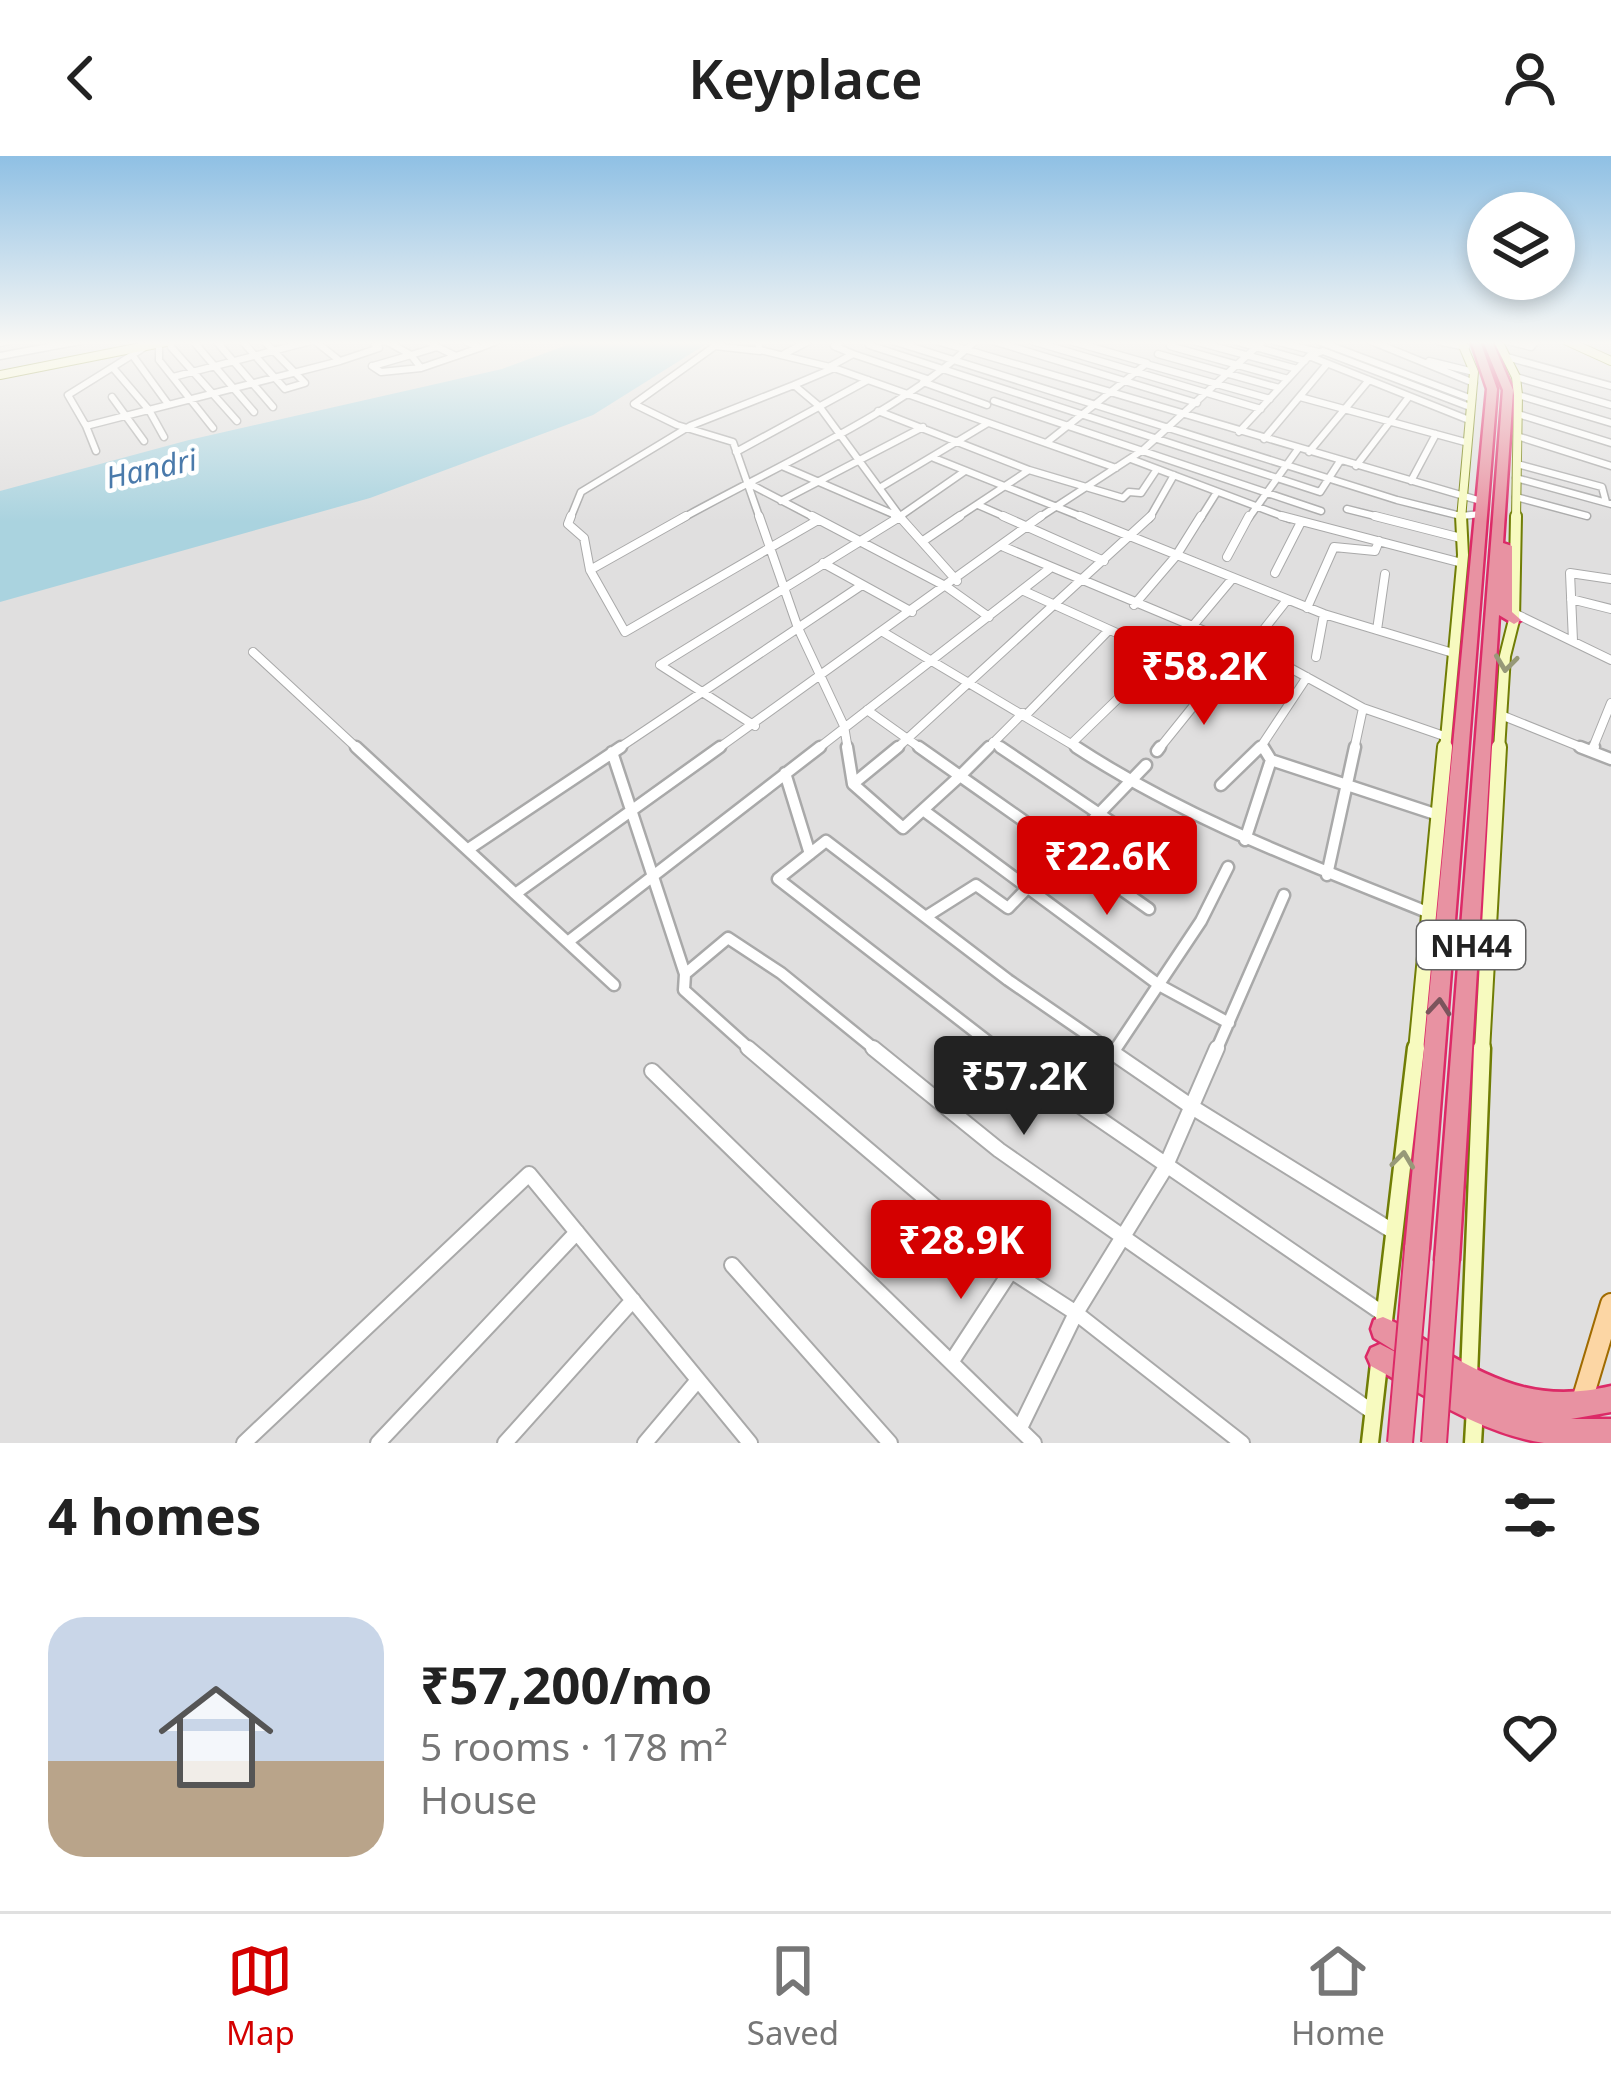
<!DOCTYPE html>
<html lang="en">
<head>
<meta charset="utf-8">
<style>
  :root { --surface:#fff; --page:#f2f2f2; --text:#222; --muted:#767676; --line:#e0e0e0; --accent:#d40000 }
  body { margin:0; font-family:"Noto Sans",sans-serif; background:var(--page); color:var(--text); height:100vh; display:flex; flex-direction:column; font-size:45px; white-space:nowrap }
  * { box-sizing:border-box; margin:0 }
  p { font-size:39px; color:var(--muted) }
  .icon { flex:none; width:66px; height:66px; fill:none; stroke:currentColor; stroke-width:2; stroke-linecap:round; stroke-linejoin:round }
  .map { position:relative; height:1287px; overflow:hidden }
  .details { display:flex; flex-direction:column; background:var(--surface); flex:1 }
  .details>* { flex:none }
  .controls { position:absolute; left:1467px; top:36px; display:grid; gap:24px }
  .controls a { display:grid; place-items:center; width:108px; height:108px; border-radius:50%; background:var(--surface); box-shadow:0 6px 18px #0003; font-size:60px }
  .price { position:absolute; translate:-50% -102px; padding:0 27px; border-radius:12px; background:var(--accent); color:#fff; font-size:39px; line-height:78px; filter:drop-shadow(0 3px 6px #0008) }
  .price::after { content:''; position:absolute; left:50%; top:72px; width:36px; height:27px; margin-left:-18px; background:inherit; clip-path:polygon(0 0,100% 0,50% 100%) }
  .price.on { background:#222; color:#fff }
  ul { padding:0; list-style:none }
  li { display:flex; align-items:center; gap:36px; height:300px; padding:0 48px }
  li span { display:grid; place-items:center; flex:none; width:336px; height:240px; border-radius:36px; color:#555 }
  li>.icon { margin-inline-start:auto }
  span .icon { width:144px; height:144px; fill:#fffc; stroke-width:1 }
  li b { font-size:51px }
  h2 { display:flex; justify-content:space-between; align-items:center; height:144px; padding:0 48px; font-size:51px }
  header { display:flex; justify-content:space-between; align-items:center; height:156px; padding:0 48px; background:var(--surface); font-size:54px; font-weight:600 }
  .dock { display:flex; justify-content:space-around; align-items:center; height:168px; border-top:3px solid var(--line); background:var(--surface); font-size:33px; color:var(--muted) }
  .dock a { display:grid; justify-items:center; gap:6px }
  .dock .on { color:var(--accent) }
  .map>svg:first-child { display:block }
</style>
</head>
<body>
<header><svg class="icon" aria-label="back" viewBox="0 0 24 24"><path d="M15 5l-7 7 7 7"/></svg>Keyplace<svg class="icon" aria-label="person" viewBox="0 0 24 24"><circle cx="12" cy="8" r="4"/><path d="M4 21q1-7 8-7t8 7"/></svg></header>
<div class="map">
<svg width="1611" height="1287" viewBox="0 0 1611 1287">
  <rect width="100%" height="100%" fill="#f2efe9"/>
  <path fill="#e0dfdf" d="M0 185H1611V1287H0Z"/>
  <path fill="#aad3df" d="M578 185H711L593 259 370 342 0 446V335L189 284 502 213Z"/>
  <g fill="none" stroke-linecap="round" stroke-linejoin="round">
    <defs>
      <path id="street-far3" d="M172 185 171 191 237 265
        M193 185 254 256
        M216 185 273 251
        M242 185 285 233 305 227 264 185
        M315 185 340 205
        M386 185 411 199 437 191 428 185
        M466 185 479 192 497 185
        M758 185 760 195 715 190 634 248 677 269 733 286 760 363
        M893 185 1397 344 1461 360 1481 358
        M937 185 1481 345
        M993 185 1197 247
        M1032 185 1261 253
        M1070 185 1147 207
        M1194 185 1297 213
        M1235 185 1305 205
        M1275 185 1318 196
        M1318 185 1472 243
        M1371 185 1474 227
        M1438 185 1466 191
        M1508 185 1531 191 1536 185
        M0 187 8 185
        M159 188V204L213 272
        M869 189 1320 336 1340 305
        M1170 190 1288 223
        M145 191 68 239 86 270 340 205 379 192 375 189 383 185
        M437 191 456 200 479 192
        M760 194 834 212 1116 312
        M784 198 809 185
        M853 198 927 223
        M1158 198 1279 232
        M0 200 80 185
        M133 200 168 248
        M1309 200 1469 264
        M1507 201 1611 230
        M1429 205 1474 216
        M372 210 381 216 421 212
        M373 210 411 199 421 212 456 200
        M831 210 853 198 834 190 841 185
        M834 212 794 229 819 250 902 363
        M114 213 149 254 164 281
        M173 221 311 185
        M1516 221 1611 249
        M923 226 987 249
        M1518 239 1611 267
        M112 241 144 285
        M1300 241 1465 286
        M994 245 1321 355
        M878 255 1029 314
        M1518 258 1611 287
        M86 270 96 295
        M1239 276 1309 200 1323 195 1470 251
        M1517 280 1611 310
        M1264 283 1327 208
        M1046 287 1146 208 1270 243
        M736 296 868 224
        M1309 296 1369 224
        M934 302 1087 363
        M1131 303 1290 363
        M1517 308 1602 331 1606 346
        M782 310 900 361
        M1356 310 1408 242
        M1516 322 1611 348
        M1411 325 1436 278
        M750 328 817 363
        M881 331 988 267
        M1516 341 1587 360
        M781 345 923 271
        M978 349 1010 363
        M1347 353 1387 363
        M570 363 581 336 690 270 794 229
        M681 363C767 315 908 252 975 185
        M896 363 965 315
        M955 363 1029 314 1123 342 1129 336 1141 337 1157 313
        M1037 363 1143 294 1263 185
        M1149 363 1174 319
        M1200 363 1217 336
        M1248 363 1298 293"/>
      <path id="street-far2" d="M571 360 568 368 584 382 590 414
        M686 360 590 414 625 476 818 364
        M759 360 798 472 844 570 848 594
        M812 360 947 431 989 461
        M895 360 900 361
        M899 360 957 425
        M1003 360 1104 405
        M1080 360 1324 458 1453 497
        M1282 360 1462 407
        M1375 360 1461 382
        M923 385 960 360
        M1004 391 1281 507 1363 552 1444 580
        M1227 401 1249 360
        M823 407 912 456
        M1275 417 1301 366
        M1024 435 1247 536
        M1571 443 1611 453
        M1134 449 1176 400 1201 360
        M1307 452 1334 391 1375 395 1379 385
        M1514 457 1611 504
        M1377 474 1385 418
        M883 476 1081 594
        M1573 485 1570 417 1611 423
        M253 496 359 594
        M1246 496 1287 444
        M1316 501 1324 458
        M867 554 923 594
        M1026 559 1109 474
        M1501 559 1588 594
        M755 570 660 509 901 360
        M993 586 1004 594
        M1071 588 1191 472 1232 423
        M616 594 862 429
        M716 594 1041 360
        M816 594 1049 413
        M895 594 1151 360
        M986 594 1023 557
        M1158 594 1216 522
        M1257 594 1262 589
        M1265 594 1262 589 1307 521
        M1354 594 1363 552
        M1592 594 1611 547"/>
      <path id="street-far1" d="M356 591 614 829
        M847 591 853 628
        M898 591 853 628 903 672 960 620 1149 753
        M919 591 960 620 989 591
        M1000 591 1163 701
        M1076 591C1186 663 1306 707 1427 756
        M1580 591 1611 603
        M1157 595 1160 591
        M1592 595 1594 591
        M612 596 685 818 684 834 752 895
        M1271 604 1435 658
        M785 617 810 698
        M1221 629 1260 591
        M923 654 1159 829 1229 867
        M1245 684 1271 604 1263 591
        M470 692 621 591
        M1327 719 1355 591
        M518 736 720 591
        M927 760 976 729 1008 752 1146 609
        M569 785 820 591
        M685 818 728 782 781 817 877 895
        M1115 894 1201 765 1228 711
        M1000 895 778 723 826 685 1008 824 1111 895
        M1216 895 1284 739"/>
      <path id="street" d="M748 892 1011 1115 1076 1157 1242 1287
        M873 892 999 994 1374 1257
        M996 892 1385 1159
        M1106 892 1192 951 1394 1076
        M652 915 1034 1287
        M732 1109 890 1287
        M952 1205 1011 1115
        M1020 1272 1076 1157 1164 1014 1217 892
        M244 1287 529 1018 750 1287
        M378 1287 577 1076
        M505 1287 633 1144
        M645 1287 698 1224"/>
      <path id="secondary-far3" d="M1461 185 1474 216 1461 363
        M1498 185 1516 221 1518 239 1516 363
        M1567 185 1611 205
        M0 219 171 185"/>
      <path id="secondary-far2" d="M1445 594 1463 399 1461 360
        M1499 594 1505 500 1514 464 1516 360"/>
      <path id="secondary-far1" d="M1416 895 1445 591
        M1482 895 1499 591"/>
      <path id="secondary" d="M1383 1173 1416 892
        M1469 1220 1482 892
        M1370 1287 1380 1199
        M1473 1287 1475 1252"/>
      <path id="primary" d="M1581 1248 1611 1148"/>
      <path id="highway" d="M1471 185H1480L1497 233 1429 1093 1425 1101 1417 1105 1409 1101 1405 1093 1487 233Z
        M1483 185H1492L1513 234 1503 387 1512 390V456L1521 464 1514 468 1499 459 1459 1104 1455 1112 1447 1116 1439 1112 1435 1104 1503 234Z
        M1383 1161C1403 1169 1422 1182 1441 1194 1499 1228 1543 1246 1611 1230V1256L1571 1263H1611V1287C1589 1287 1566 1287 1544 1287 1483 1278 1424 1239 1371 1210L1367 1201 1371 1192 1380 1188 1403 1200 1374 1182 1371 1173 1374 1164Z"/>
    </defs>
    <use href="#street-far3" stroke="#a9a9a9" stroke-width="9"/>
    <use href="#street-far2" stroke="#a9a9a9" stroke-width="10"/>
    <use href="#street-far1" stroke="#a9a9a9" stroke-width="15"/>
    <use href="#street" stroke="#a9a9a9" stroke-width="18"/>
    <use href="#secondary-far3" stroke="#707d05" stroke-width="10"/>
    <use href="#secondary-far2" stroke="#707d05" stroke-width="14"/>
    <use href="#secondary-far1" stroke="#707d05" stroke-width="18"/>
    <use href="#secondary" stroke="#707d05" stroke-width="21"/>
    <use href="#primary" stroke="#a06b00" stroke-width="24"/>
    <use href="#highway" stroke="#dc2a67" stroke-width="5"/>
    <use href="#street-far3" stroke="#fff" stroke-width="6"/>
    <use href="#street-far2" stroke="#fff" stroke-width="8"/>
    <use href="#street-far1" stroke="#fff" stroke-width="10"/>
    <use href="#street" stroke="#fff" stroke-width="14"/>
    <use href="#secondary-far3" stroke="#f7fabf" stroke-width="8"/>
    <use href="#secondary-far2" stroke="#f7fabf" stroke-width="10"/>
    <use href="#secondary-far1" stroke="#f7fabf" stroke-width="14"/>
    <use href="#secondary" stroke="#f7fabf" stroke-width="16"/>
    <use href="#primary" stroke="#fcd6a4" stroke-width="20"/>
    <use href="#highway" fill="#e892a2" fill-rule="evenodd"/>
    <defs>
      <path id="highway-bridge" d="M1400 1287 1417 1093
        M1434 1287 1447 1104"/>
    </defs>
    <use href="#highway-bridge" stroke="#dc2a67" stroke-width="28" stroke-linecap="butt"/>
    <use href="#highway-bridge" stroke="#e892a2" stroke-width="24"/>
  </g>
  <defs><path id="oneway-chevron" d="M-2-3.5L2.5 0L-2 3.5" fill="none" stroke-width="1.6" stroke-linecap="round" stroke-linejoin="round" transform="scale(3)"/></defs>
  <g stroke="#979978">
    <use href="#oneway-chevron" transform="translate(1506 507) rotate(97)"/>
    <use href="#oneway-chevron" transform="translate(1403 1004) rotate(-83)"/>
  </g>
  <use stroke="#7b545c" href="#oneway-chevron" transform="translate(1439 851) rotate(-85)"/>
  <linearGradient id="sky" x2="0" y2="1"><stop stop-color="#8fc0e4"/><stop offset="0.51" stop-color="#f9f8f5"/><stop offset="1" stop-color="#f9f8f5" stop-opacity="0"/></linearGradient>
  <rect width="1611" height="366" fill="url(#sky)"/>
  <g text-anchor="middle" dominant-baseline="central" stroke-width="9" stroke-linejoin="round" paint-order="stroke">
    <g font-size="30" font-style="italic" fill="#4a7aab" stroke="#fff">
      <text transform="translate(151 312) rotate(-12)">Handri</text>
    </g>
    <rect fill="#fff" stroke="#646464" stroke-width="3" x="1417" y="765" width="108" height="48" rx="9"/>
    <g font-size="30" font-weight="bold" fill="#222">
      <text x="1471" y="789">NH44</text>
    </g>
  </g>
</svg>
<div class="controls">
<a><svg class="icon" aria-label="layers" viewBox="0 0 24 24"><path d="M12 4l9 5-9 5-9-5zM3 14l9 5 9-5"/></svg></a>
</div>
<b class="price" style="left:1204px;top:572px">₹58.2K</b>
<b class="price" style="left:1107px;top:762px">₹22.6K</b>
<b class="price on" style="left:1024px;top:982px">₹57.2K</b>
<b class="price" style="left:961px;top:1146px">₹28.9K</b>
</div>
<section class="details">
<h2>4 homes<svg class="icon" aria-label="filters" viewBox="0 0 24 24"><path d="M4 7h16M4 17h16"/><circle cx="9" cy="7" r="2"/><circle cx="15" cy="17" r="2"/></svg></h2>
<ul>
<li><span style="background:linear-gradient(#c9d6e8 60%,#b9a48a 0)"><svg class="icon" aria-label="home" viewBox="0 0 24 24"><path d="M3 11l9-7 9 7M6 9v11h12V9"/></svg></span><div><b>₹57,200/mo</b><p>5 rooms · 178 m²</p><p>House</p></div><svg class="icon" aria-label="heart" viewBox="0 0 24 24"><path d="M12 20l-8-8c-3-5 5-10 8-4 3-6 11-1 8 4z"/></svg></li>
</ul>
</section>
<nav class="dock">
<a class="on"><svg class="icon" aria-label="map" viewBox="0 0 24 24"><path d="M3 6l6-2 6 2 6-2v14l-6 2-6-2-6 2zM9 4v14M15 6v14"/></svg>Map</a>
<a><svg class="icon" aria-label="saved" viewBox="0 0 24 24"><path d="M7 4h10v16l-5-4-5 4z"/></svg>Saved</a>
<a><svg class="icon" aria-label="home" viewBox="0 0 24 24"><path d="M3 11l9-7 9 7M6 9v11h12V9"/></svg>Home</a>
</nav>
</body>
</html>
